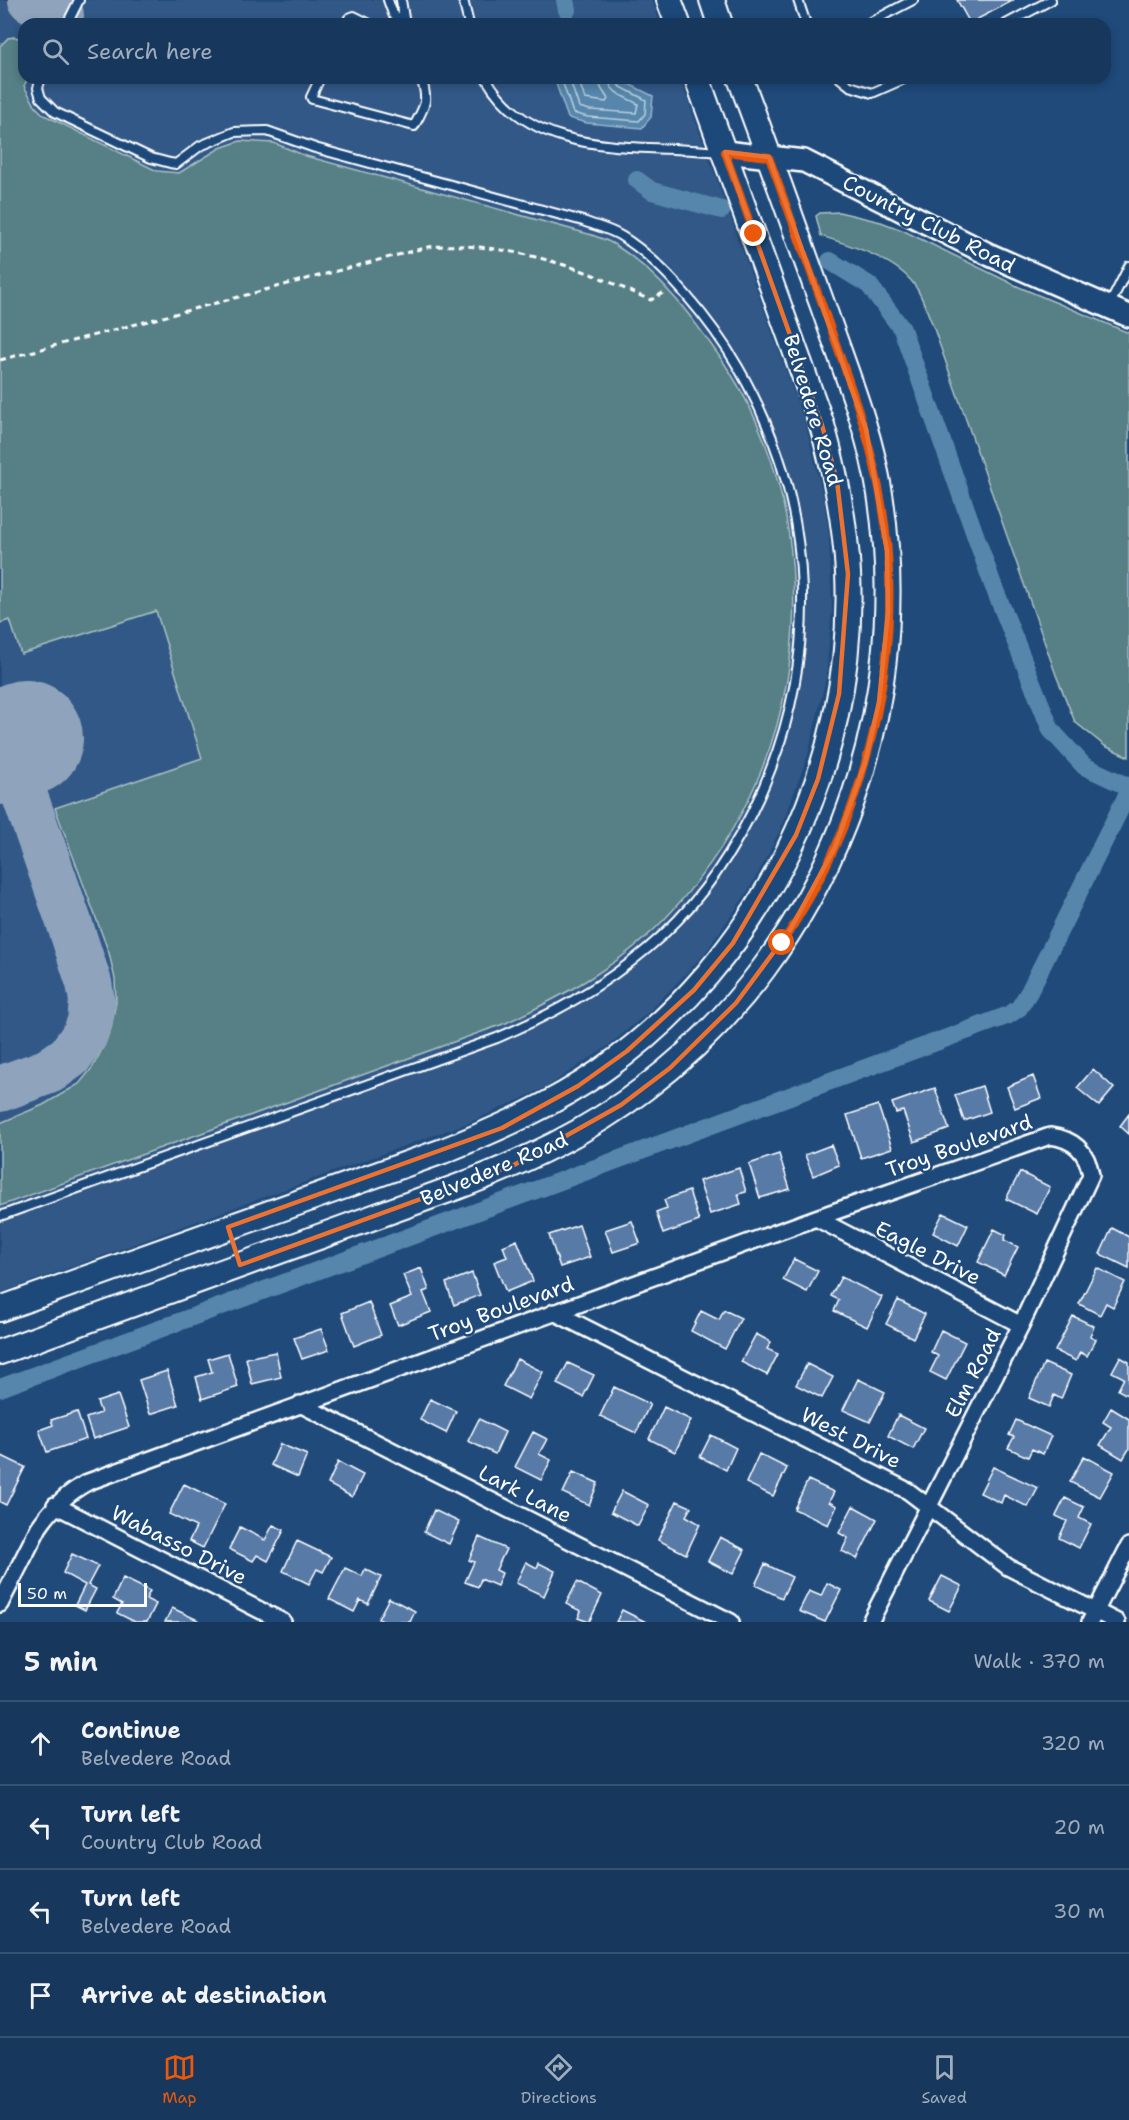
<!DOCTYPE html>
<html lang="en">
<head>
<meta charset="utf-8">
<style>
  body { margin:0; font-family:"Shantell Sans",sans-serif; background:#203f62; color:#f1f3f6 }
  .scale { position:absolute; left:18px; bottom:15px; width:129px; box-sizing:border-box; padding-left:6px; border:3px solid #fff; border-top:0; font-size:16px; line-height:21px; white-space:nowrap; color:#fff; -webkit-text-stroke:4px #1f4a7a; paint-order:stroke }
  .stop { position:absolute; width:18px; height:18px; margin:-14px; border:4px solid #ea580c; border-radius:50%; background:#fff }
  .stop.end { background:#ea580c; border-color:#fff; box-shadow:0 2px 6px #0008 }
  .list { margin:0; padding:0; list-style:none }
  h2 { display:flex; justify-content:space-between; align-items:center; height:78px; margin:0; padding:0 24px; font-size:26px }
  h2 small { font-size:20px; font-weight:400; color:#9eacbb }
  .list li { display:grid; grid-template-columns:39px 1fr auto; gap:18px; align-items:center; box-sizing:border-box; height:84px; padding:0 24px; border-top:2px solid #365272 }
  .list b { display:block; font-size:22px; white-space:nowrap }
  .list p { margin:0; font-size:20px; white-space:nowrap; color:#9eacbb }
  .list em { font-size:20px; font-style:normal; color:#9eacbb }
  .icon { flex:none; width:33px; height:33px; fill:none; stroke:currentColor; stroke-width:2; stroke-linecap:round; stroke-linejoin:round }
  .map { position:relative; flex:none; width:1129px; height:1622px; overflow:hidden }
  .search { position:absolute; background:#17385c; box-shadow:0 3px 9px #0003; left:18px; right:18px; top:18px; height:66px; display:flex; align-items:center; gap:15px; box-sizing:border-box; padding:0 21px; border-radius:18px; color:#9eacbb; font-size:22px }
  .sheet { height:414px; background:#17385c }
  nav { display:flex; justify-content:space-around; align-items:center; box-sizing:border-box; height:84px; border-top:2px solid #365272; background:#17385c; font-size:16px; color:#9eacbb }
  nav a { display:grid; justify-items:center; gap:3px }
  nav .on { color:#ea580c }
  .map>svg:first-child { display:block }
</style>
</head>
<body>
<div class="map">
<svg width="1129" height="1622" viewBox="0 0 1129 1622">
  <rect width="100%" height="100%" fill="#1f4a7a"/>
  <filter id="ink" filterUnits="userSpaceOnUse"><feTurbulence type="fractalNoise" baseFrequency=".0167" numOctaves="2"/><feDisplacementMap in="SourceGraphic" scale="12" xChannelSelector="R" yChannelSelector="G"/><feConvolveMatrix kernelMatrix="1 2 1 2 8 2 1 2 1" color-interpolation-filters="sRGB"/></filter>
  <g filter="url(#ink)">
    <path fill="#305887" d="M 0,0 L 652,0 L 660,24 L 24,24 L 24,78 L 680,78 L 806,426 L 824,500 L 829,535 L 832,609 L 826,678 L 808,755 L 781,828 L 765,861 L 747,893 L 705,953 L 675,985 L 645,1015 L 608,1046 L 547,1087 L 473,1121 L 0,1293 Z"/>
    <path fill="#578086" stroke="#abc0c2" stroke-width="1.5" d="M 14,37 L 24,39 L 24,78 L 28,78 L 24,86 L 36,107 L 44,115 L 157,171 L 179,173 L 220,148 L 240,141 L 274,143 L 306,156 L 592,235 C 600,238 611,241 618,247 C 662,275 695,321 724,363 C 805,483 815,651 756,783 C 736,829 706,873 673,910 C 628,961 567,994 506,1023 L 0,1206 L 0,1123 L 43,1105 L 79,1084 L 92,1068 L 105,1044 L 111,1027 L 116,1002 L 115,979 L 109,953 L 55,808 L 202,758 L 156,611 L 21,654 L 10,620 L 0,623 L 0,46 L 8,38 Z
      M 839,212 L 881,222 L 902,230 L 1019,287 L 1129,333 L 1129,757 L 1105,746 L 1075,722 L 1056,675 L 932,323 C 927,312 923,299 917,289 C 901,260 850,245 821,236 L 816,216 L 820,213 Z"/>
    <path fill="#5686ab" stroke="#9ab6cd" stroke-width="1.5" d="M 554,78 L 617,78 L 653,96 L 651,117 L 642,128 L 587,123 L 568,118 Z"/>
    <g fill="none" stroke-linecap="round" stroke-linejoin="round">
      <path stroke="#bbcfdd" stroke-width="1.5" d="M 561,78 L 573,113 L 588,117 L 639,121 L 645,114 L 646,100 L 619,86 L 616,78
        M 569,78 L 579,107 L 590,110 L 636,113 L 638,104 C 626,97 610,94 608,78
        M 578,78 L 585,99 L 606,102 L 608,99 L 601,88 L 599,78"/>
      <path stroke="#5686ab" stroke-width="18" d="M 565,0 L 567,10
        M 637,180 L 652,191 L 722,210
        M 830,261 L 869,285 L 902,329 L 993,585 L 1051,730 L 1084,766 L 1129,787
        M 0,1388 L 1009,1015 L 1019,1008 L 1029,992 L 1129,791"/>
      <path stroke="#8fa4bc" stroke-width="46" d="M 31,0 L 61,15
        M 0,725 L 70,925 L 89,983 L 92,1001 L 90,1022 L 85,1034 L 70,1056 L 49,1071 L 0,1089"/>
      <path stroke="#8fa4bc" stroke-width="116" d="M 0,747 L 25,738"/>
    </g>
    <path fill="#597aa6" stroke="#fff" stroke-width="1.5" d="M 957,0 L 1014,0 L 970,23 Z
      M 1093,1069 L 1114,1088 L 1099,1106 L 1077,1088 Z
      M 1033,1076 L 1041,1098 L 1015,1108 L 1007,1087 Z
      M 982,1086 L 990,1112 L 964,1121 L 955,1095 Z
      M 935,1088 L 949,1129 L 914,1142 L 903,1111 L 896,1113 L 892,1103 Z
      M 878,1105 L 892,1148 L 861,1158 L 847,1115 Z
      M 1129,1114 L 1129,1134 L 1120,1126 Z
      M 831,1145 L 839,1165 L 813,1176 L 805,1155 Z
      M 779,1154 L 790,1189 L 760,1198 L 749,1164 Z
      M 739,1168 L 746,1192 L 738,1194 L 741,1204 L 710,1214 L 699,1181 Z
      M 1020,1172 L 1050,1187 L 1037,1214 L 1006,1199 Z
      M 689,1191 L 699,1221 L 663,1234 L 656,1212 L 667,1208 L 664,1200 Z
      M 943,1213 L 968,1225 L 958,1246 L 933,1233 Z
      M 632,1221 L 640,1243 L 613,1252 L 605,1230 Z
      M 579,1225 L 590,1257 L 560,1267 L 549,1235 Z
      M 1112,1228 L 1129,1237 L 1129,1268 L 1100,1254 Z
      M 994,1229 L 1006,1235 L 1004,1240 L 1018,1247 L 1004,1275 L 978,1262 Z
      M 517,1240 L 533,1281 L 506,1292 L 494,1262 L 507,1257 L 503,1246 Z
      M 794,1259 L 818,1271 L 807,1292 L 783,1280 Z
      M 421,1268 L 429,1290 L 423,1292 L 431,1312 L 398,1325 L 390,1306 L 412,1297 L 403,1275 Z
      M 1097,1268 L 1125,1282 L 1113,1307 L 1106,1303 L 1100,1315 L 1079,1304 Z
      M 472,1273 L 480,1295 L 454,1305 L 446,1283 Z
      M 841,1277 L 882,1297 L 867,1327 L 834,1311 L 839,1300 L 831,1296 Z
      M 898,1300 L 925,1314 L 913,1338 L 886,1324 Z
      M 369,1302 L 381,1335 L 354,1346 L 342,1313 Z
      M 724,1310 L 741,1318 L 725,1349 L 691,1331 L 701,1311 L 719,1320 Z
      M 1073,1316 L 1094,1326 L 1090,1336 L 1096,1339 L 1087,1356 L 1080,1352 L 1076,1361 L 1055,1351 Z
      M 321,1329 L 329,1350 L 302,1359 L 294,1338 Z
      M 941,1330 L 965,1342 L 946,1380 L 930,1372 L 938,1356 L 931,1352 Z
      M 756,1334 L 771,1342 L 767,1349 L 778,1354 L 767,1375 L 741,1362 Z
      M 276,1352 L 281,1377 L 252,1384 L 246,1358 Z
      M 228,1353 L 238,1387 L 202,1399 L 196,1377 L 212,1372 L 208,1359 Z
      M 1120,1357 L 1129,1362 L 1129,1396 L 1118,1390 L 1124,1378 L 1112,1372 Z
      M 517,1359 L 543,1372 L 529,1399 L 503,1386 Z
      M 568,1363 L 594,1375 L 583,1397 L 557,1384 Z
      M 1044,1363 L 1071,1375 L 1061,1399 L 1054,1395 L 1049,1407 L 1029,1398 Z
      M 807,1364 L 833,1377 L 822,1398 L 796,1385 Z
      M 167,1371 L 178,1405 L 150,1414 L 139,1380 Z
      M 858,1379 L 885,1392 L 870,1422 L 843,1410 Z
      M 614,1387 L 650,1404 L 636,1433 L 600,1416 Z
      M 118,1395 L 129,1427 L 93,1439 L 86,1418 L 101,1413 L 97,1402 Z
      M 430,1399 L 456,1411 L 446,1433 L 420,1420 Z
      M 664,1407 L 691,1420 L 675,1452 L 649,1439 Z
      M 1111,1408 L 1129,1419 L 1129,1449 L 1123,1459 L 1100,1445 L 1111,1427 L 1103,1422 Z
      M 77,1412 L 86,1439 L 47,1452 L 39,1430 L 53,1425 L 51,1420 Z
      M 898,1415 L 924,1428 L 913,1449 L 888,1436 Z
      M 479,1419 L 505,1432 L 495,1454 L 468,1441 Z
      M 1016,1420 L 1051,1436 L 1043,1454 L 1032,1449 L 1028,1457 L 1008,1448 L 1014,1437 L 1009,1435 Z
      M 533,1432 L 547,1439 L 539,1454 L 551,1460 L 541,1480 L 515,1467 Z
      M 711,1435 L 736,1448 L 726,1470 L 700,1457 Z
      M 280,1444 L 307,1455 L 298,1477 L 271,1465 Z
      M 759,1454 L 787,1468 L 773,1496 L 746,1483 Z
      M 0,1455 L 25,1467 L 6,1505 L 0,1502 Z
      M 1084,1456 L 1114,1472 L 1100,1497 L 1070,1482 Z
      M 338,1462 L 363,1475 L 352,1497 L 328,1484 Z
      M 993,1467 L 1038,1488 L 1028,1507 L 1004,1495 L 1001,1503 L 980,1493 Z
      M 573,1472 L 598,1483 L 589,1505 L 563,1493 Z
      M 808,1480 L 834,1492 L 829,1502 L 837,1506 L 828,1525 L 794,1509 Z
      M 184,1484 L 225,1504 L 203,1548 L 189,1541 L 196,1527 L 169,1514 Z
      M 622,1491 L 649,1505 L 638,1526 L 611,1512 Z
      M 1065,1498 L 1084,1507 L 1079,1518 L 1091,1524 L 1079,1548 L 1059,1538 L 1067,1521 L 1056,1516 Z
      M 677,1501 L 691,1507 L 686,1516 L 700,1524 L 686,1554 L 658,1540 Z
      M 853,1506 L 877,1519 L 857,1559 L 842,1551 L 848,1538 L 839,1533 Z
      M 434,1510 L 459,1522 L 449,1544 L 424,1532 Z
      M 273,1525 L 284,1530 L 268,1561 L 257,1555 L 253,1561 L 229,1549 L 240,1527 L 265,1540 Z
      M 479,1537 L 506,1549 L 496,1570 L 502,1573 L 497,1586 L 481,1579 L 478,1587 L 465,1582 L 474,1562 L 469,1560 Z
      M 720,1537 L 745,1550 L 733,1574 L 708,1561 Z
      M 297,1541 L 331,1557 L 323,1572 L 317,1569 L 309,1584 L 283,1571 Z
      M 72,1554 L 98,1566 L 88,1585 L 96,1589 L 85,1610 L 75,1605 L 85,1585 L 63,1573 Z
      M 526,1562 L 537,1568 L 539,1563 L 555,1571 L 544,1596 L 516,1583 Z
      M 765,1564 L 792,1577 L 782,1598 L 755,1585 Z
      M 345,1568 L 362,1576 L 365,1569 L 381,1577 L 368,1604 L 360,1600 L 354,1612 L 329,1599 Z
      M 942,1576 L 962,1586 L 949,1611 L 929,1601 Z
      M 123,1578 L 150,1591 L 146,1599 L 156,1604 L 147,1622 L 135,1622 L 117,1613 L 122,1604 L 113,1599 Z
      M 577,1582 L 602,1595 L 589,1622 L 578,1618 L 581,1611 L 566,1604 Z
      M 827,1583 L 841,1590 L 825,1622 L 799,1611 L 809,1591 L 821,1596 Z
      M 389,1598 L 415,1611 L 410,1622 L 385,1622 L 378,1619 Z
      M 172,1608 L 198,1620 L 197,1622 L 165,1622 Z
      M 622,1610 L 646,1622 L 616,1622 Z"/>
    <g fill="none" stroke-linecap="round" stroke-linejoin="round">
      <defs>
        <path id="lane" d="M 388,0 L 393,14 L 404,21
          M 401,0 L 405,24
          M 463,0 L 469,24
          M 798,0 L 806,24
          M 67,24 L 79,0
          M 346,24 L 349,18 L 354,16 L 370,24
          M 867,24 L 913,0
          M 1006,24 L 1051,0
          M 320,78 L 311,97 L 312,99 L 414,126 C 425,106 429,101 421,78
          M 486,78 C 533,161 638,143 719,152
          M 840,78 L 850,86 L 872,93 L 906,78
          M 1109,306 L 1129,266
          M 0,1216 L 497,1038 C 553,1014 601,988 648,948 C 691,912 726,864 751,814 C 823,669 819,507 738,367 C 714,325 663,261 621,236 C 610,229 596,226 583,221 L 315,148 L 267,131 L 234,132 L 200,146 L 176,164 L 170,163 L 151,158 L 55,112 L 41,98 L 38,88 L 41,78"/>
        <path id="street" d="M 816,1218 L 1021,1325
          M 554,1312 L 908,1491 L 1008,1567 L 1117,1622
          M 300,1404 L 731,1622
          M 55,1505 L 283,1622
          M 0,1604 L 39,1527 C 52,1508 67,1493 88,1482 L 816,1218 L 1050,1136 C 1074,1139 1087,1151 1091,1175 L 1021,1325 L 870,1622
          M 1090,1622 L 1129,1546"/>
        <path id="secondary" d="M 725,152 L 804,161 L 990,255 L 1129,316"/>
        <path id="primary" d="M 669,0 L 678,24
          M 712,0 L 720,24
          M 0,1309 L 443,1151 C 498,1129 552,1105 601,1071 C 760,961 857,766 848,573 C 845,522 836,474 822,425 L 697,78
          M 0,1352 L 457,1187 C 524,1162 588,1132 645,1088 C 827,951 915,717 880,494 C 870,430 845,370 824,309 C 796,232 769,155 740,78"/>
      </defs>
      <use href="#lane" stroke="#fff" stroke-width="12"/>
      <use href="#street" stroke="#fff" stroke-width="20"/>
      <use href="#secondary" stroke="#fff" stroke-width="26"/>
      <use href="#primary" stroke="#fff" stroke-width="28"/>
      <path stroke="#fff" stroke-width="3" stroke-dasharray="6 4.5" stroke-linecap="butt" d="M 0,360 L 428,247 C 477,242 527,253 574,268 C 600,276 625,290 651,300 L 666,291"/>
      <use href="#lane" stroke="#1f4a7a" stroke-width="8"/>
      <use href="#street" stroke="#1f4a7a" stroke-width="15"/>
      <use href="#secondary" stroke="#1f4a7a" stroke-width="21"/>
      <use href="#primary" stroke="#1f4a7a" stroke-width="24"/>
    </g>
  </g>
  <g fill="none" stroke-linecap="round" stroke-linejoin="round" filter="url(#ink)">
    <path stroke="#ea580c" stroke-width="8" d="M 754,234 L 725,152 L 769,157 C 788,210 807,262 826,315 C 846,372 867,428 879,488 C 910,641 869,815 782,943"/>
  </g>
  <path fill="none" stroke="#eb7230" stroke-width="4.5" stroke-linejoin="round" d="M 725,152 L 769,157 L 866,429 L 887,551 L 888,612 L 879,702 L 865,763 L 835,847 L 790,930 L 736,1003 L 670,1068 L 621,1105 L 514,1165 L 240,1265 L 228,1227 L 502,1128 L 578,1086 L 627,1051 L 694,990 L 733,943 L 796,835 L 818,779 L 839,694 L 848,574 L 837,481 L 822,425 Z"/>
  <g text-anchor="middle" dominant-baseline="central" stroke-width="5" stroke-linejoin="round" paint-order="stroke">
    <g font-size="21" fill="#fff" stroke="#1f4a7a">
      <text transform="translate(929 224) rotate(27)">Country Club Road</text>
      <text transform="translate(813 410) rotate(73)">Belvedere Road</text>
      <text transform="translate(959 1146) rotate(-19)">Troy Boulevard</text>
      <text transform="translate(494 1169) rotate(-23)">Belvedere Road</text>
      <text transform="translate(928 1253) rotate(27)">Eagle Drive</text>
      <text transform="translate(501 1309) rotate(-20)">Troy Boulevard</text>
      <text transform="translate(973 1373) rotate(-63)">Elm Road</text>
      <text transform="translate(851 1438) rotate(27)">West Drive</text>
      <text transform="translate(525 1494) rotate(27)">Lark Lane</text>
      <text transform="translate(179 1545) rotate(27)">Wabasso Drive</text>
    </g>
  </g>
</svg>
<div class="scale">50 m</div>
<div class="stop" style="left:782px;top:943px"></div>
<div class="stop end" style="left:754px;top:234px"></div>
<div class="search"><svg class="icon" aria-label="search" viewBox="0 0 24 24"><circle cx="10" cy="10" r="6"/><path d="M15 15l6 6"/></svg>Search here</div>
</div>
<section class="sheet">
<h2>5 min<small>Walk · 370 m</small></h2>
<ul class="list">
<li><svg class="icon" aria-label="ahead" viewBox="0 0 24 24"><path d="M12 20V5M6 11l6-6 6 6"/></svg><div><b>Continue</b><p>Belvedere Road</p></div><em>320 m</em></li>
<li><svg class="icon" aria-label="left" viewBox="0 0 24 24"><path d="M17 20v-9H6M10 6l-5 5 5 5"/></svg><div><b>Turn left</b><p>Country Club Road</p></div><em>20 m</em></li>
<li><svg class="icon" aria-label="left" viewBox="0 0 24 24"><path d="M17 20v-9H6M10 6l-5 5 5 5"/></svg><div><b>Turn left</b><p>Belvedere Road</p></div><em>30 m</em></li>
<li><svg class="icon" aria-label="arrive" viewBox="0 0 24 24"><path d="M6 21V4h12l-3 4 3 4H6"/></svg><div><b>Arrive at destination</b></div></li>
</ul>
</section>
<nav>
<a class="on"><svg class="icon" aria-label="map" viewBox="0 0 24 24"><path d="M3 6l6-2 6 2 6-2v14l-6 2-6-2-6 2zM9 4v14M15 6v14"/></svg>Map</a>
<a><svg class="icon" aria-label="directions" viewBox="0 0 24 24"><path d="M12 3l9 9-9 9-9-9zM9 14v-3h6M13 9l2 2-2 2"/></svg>Directions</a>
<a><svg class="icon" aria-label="saved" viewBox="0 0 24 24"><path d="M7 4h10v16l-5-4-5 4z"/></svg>Saved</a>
</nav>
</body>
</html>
